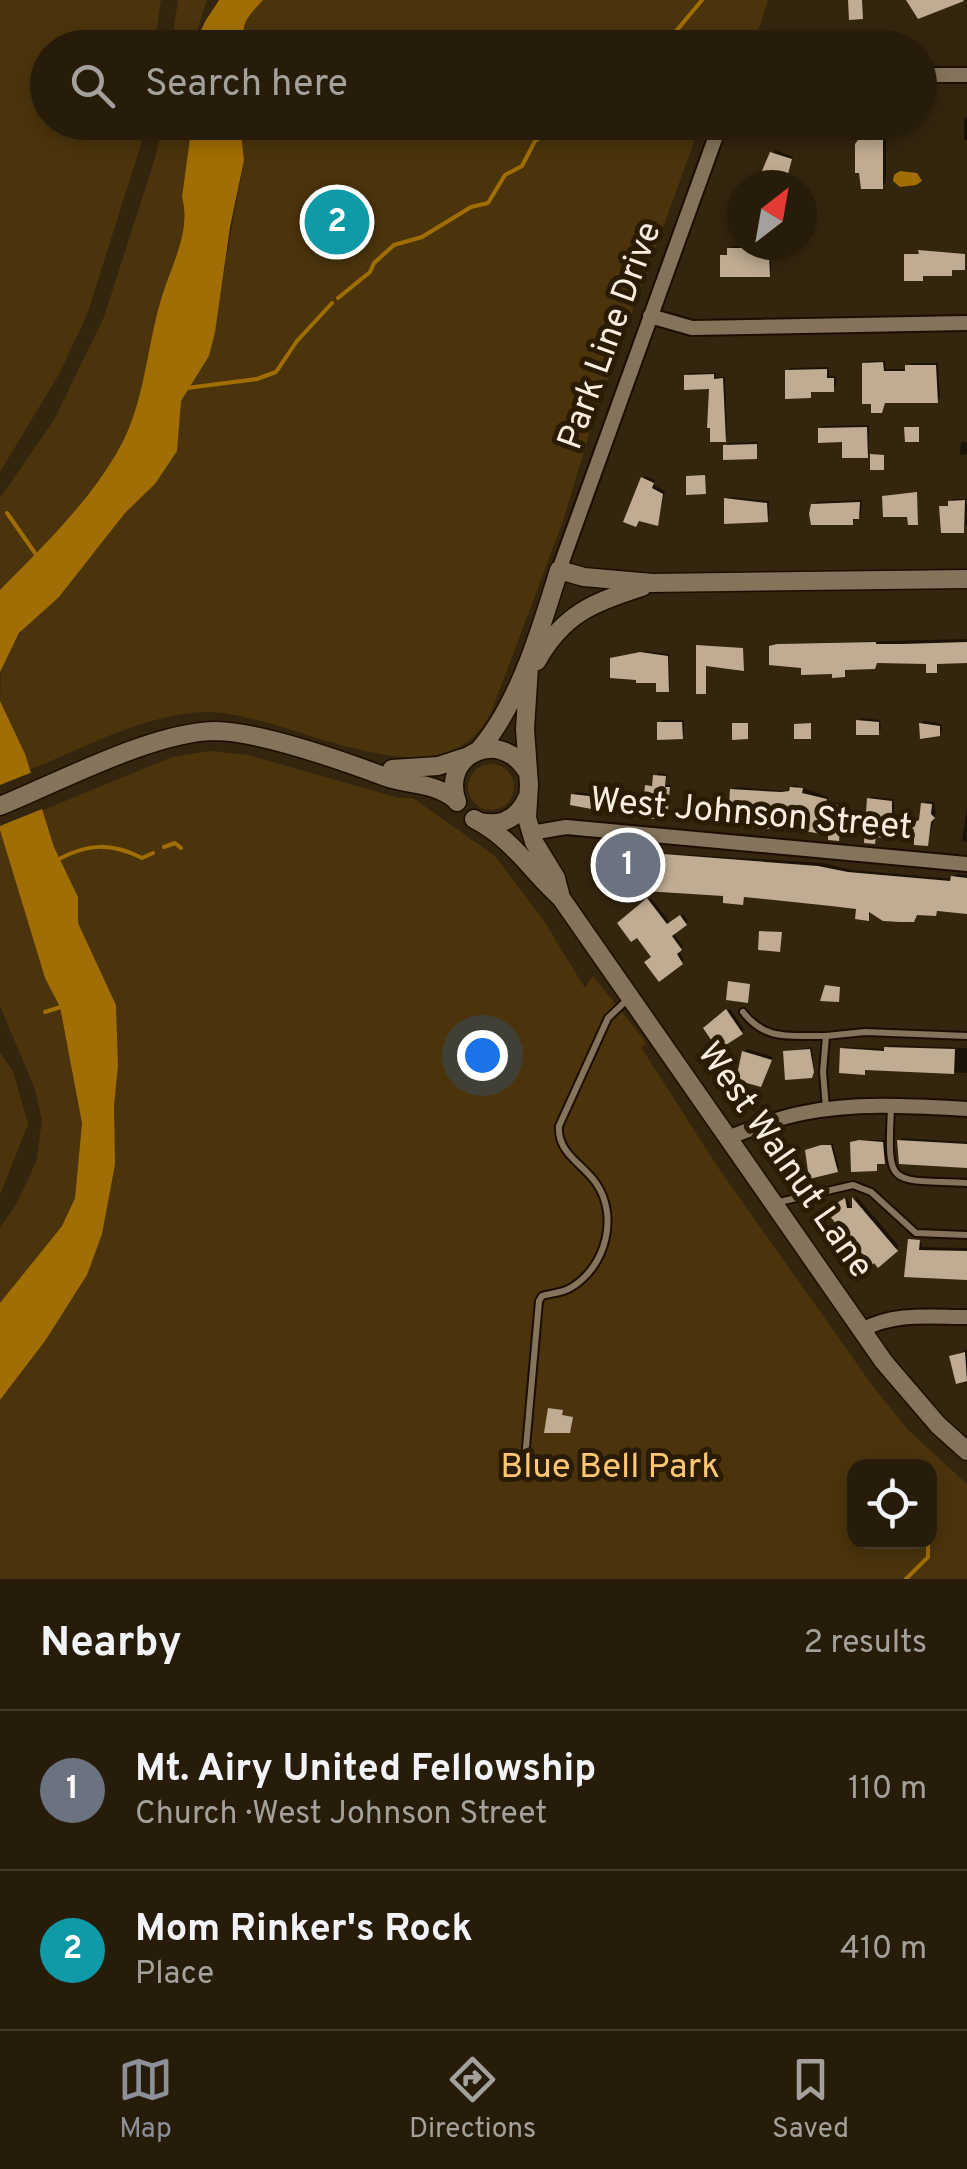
<!DOCTYPE html>
<html lang="en">
<head>
<meta charset="utf-8">
<style>
  body { margin:0; font-family:Overpass,sans-serif; background:#2f2513; color:#f1f3f6 }
  .controls { position:absolute; right:30px; bottom:30px; display:grid; overflow:hidden; border-radius:20px; box-shadow:0 5px 15px #0003 }
  .controls button { width:90px; height:90px; display:grid; place-items:center; padding:0; border:0; border-bottom:2px solid #433a2b; background:#271c0a; color:#f1f3f6; font:50px sans-serif }
  .compass { position:absolute; left:727px; top:170px; width:90px; height:90px; border-radius:50%; background:#271c0a; box-shadow:0 5px 15px #0003; rotate:31deg }
  .you { position:absolute; left:482px; top:1055px; width:35px; height:35px; margin:-25px; border:8px solid #fff; border-radius:50%; background:#1a73e8; box-shadow:0 0 0 15px #1a73e833 }
  .badge { display:grid; place-items:center; width:65px; height:65px; border-radius:50%; background:#8c9099; color:#fff; font-size:32px; font-weight:700 }
  .pin { position:absolute; translate:-50% -50%; border:5px solid #fff; box-shadow:0 2px 10px #0006 }
  .list { margin:0; padding:0; list-style:none }
  h2 { display:flex; justify-content:space-between; align-items:center; height:130px; margin:0; padding:0 40px; font-size:42px }
  h2 small { font-size:32px; font-weight:400; color:#a4a19c }
  .list li { display:grid; grid-template-columns:65px 1fr auto; gap:30px; align-items:center; box-sizing:border-box; height:160px; padding:0 40px; border-top:2px solid #433a2b }
  .list b { display:block; font-size:38px; white-space:nowrap }
  .list p { margin:0; font-size:32px; white-space:nowrap; color:#a4a19c }
  .list em { font-size:32px; font-style:normal; color:#a4a19c }
  .icon { flex:none; width:55px; height:55px; fill:none; stroke:currentColor; stroke-width:2; stroke-linecap:round; stroke-linejoin:round }
  .map { position:relative; flex:none; width:967px; height:1579px; overflow:hidden }
  .search { position:absolute; background:#271c0a; box-shadow:0 5px 15px #0003; left:30px; right:30px; top:30px; height:110px; display:flex; align-items:center; gap:25px; box-sizing:border-box; padding:0 35px; border-radius:55px; color:#a4a19c; font-size:38px }
  .sheet { height:450px; background:#271c0a }
  nav { display:flex; justify-content:space-around; align-items:center; box-sizing:border-box; height:140px; border-top:2px solid #433a2b; background:#271c0a; font-size:28px; color:#a4a19c }
  nav a { display:grid; justify-items:center; gap:5px }
  nav .on { color:#8c9099 }
  .map>svg:first-child { display:block }
</style>
</head>
<body>
<div class="map">
<svg width="967" height="1579" viewBox="0 0 967 1579">
  <rect width="100%" height="100%" fill="#34250e"/>
  <path fill="#4b340c" fill-rule="evenodd" d="M 0,0 L 161,0 L 154,47 L 48,48 L 48,122 L 145,123 L 142,141 L 87,315 L 59,374 L 0,472 Z
    M 178,0 L 207,0 L 196,34 L 201,47 L 171,48 Z
    M 263,0 L 768,0 L 753,47 L 243,48 C 242,21 246,19 263,0 Z
    M 163,123 L 192,123 L 182,196 C 191,230 173,262 163,293 C 148,339 146,391 126,435 C 100,492 44,546 0,590 L 0,498 L 54,420 L 104,317 L 156,155 Z
    M 240,123 L 701,123 L 598,405 L 563,521 L 492,710 C 443,817 283,708 203,712 C 143,715 84,748 29,770 L 0,701 L 1,664 L 28,621 L 59,597 L 125,513 L 155,484 L 181,401 L 209,356 L 244,160 Z
    M 211,751 L 248,755 L 399,798 L 413,798 L 495,856 L 542,918 L 585,988 L 593,976 L 642,1037 L 646,1044 L 641,1047 L 717,1166 L 872,1385 L 907,1429 L 967,1484 L 967,1579 L 0,1579 L 0,1400 L 45,1341 L 87,1275 L 118,1065 L 116,1005 L 78,923 L 78,897 L 54,847 L 43,810 L 172,757 ZM 854,1466 L 930,1466 L 930,1542 L 854,1542 Z
    M468 787a23 23 0 1 1 46 0a23 23 0 1 1-46 0Z
    M 0,830 L 45,978 L 60,1007 L 82,1123 L 75,1198 L 62,1226 L 0,1303 L 0,1228 L 17,1203 L 36,1162 L 42,1121 L 35,1089 L 0,1006 Z
    M 0,1053 L 13,1071 L 28,1124 L 0,1195 Z"/>
  <path fill="#a06e04" d="M 219,0 L 263,0 C 246,19 242,21 243,47 L 201,47 C 195,30 211,14 219,0 Z
    M 192,123 L 240,123 L 244,160 L 230,227 L 215,332 L 209,356 L 181,401 L 177,451 L 155,484 L 125,513 L 59,597 L 19,633 L 0,672 L 0,590 C 45,544 98,494 126,435 C 146,391 148,339 163,293 C 173,262 191,230 182,197 Z
    M 900,171 L 917,173 L 922,181 L 916,185 L 900,187 L 893,181 L 894,175 Z
    M 0,701 L 25,754 L 54,847 L 78,897 L 78,923 L 116,1005 L 118,1065 L 114,1106 L 115,1164 L 102,1234 L 87,1275 L 45,1341 L 0,1400 L 0,1303 L 62,1226 L 75,1198 L 82,1123 L 60,1007 L 45,978 L 0,830 Z"/>
  <path fill="#34250e" d="M 35,771 L 47,807 L 0,826 L 0,785 Z"/>
  <path fill="#0007" d="M 967,116 L 967,140 L 964,140 L 964,119 Z
    M 877,128 L 886,128 L 886,182 L 882,186 L 857,145 L 865,137 L 873,137 Z
    M 775,150 L 793,157 L 783,185 L 759,185 Z
    M 732,246 L 749,246 L 749,252 L 771,252 L 771,272 L 769,275 L 722,256 L 729,253 Z
    M 867,361 L 885,361 L 886,369 L 908,369 L 911,363 L 938,363 L 940,398 L 937,400 L 885,401 L 881,410 L 864,364 Z
    M 829,367 L 829,376 L 836,376 L 836,386 L 812,390 L 810,396 L 787,371 L 790,368 Z
    M 689,373 L 716,373 L 716,377 L 725,377 L 727,437 L 725,440 L 711,387 L 687,376 Z
    M 869,425 L 869,453 L 866,456 L 844,440 L 820,429 L 823,426 Z
    M 758,442 L 756,456 L 726,446 L 728,443 Z
    M 961,442 L 967,442 L 967,454 L 960,455 Z
    M 645,476 L 655,480 L 653,485 L 665,491 L 657,523 L 643,479 Z
    M 729,497 L 769,501 L 769,517 L 766,520 L 726,499 Z
    M 953,499 L 967,499 L 967,524 L 963,530 L 942,507 L 951,505 Z
    M 862,500 L 861,514 L 852,523 L 813,505 L 816,502 Z
    M 967,639 L 967,661 L 939,661 L 936,671 L 929,662 L 878,661 L 874,666 L 847,667 L 844,675 L 804,666 L 771,647 L 774,644 Z
    M 644,651 L 669,654 L 670,687 L 668,689 L 658,680 L 612,659 Z
    M 861,718 L 880,720 L 881,729 L 878,732 L 858,721 Z
    M 663,720 L 684,720 L 684,734 L 682,737 L 660,723 Z
    M 924,721 L 942,724 L 942,731 L 939,734 L 922,724 Z
    M 658,773 L 667,774 L 666,785 L 671,785 L 666,818 L 647,786 L 654,784 Z
    M 795,785 L 828,797 L 828,803 L 844,803 L 838,839 L 733,790 L 735,787 L 785,791 Z
    M 576,792 L 600,795 L 599,804 L 596,807 L 573,795 Z
    M 872,797 L 894,799 L 894,833 L 877,835 L 874,841 L 869,799 Z
    M 926,801 L 934,802 L 936,814 L 927,843 L 922,820 Z
    M 967,807 L 967,842 L 962,841 Z
    M 626,851 L 822,863 L 852,870 L 953,879 L 956,874 L 967,875 L 967,912 L 918,912 L 913,919 L 871,911 L 868,918 L 859,907 L 745,895 L 742,902 L 726,894 L 617,876 L 622,872 Z
    M 651,898 L 671,924 L 683,914 L 688,921 L 673,933 L 683,946 L 678,950 L 684,960 L 659,979 L 654,957 L 638,935 L 621,923 Z
    M 730,1009 L 744,1029 L 741,1032 L 706,1028 Z
    M 890,1045 L 967,1048 L 967,1073 L 867,1068 L 864,1072 L 842,1050 L 845,1047 L 885,1049 Z
    M 812,1047 L 814,1073 L 811,1076 L 785,1052 Z
    M 747,1049 L 773,1057 L 760,1085 L 744,1052 Z
    M 902,1138 L 967,1142 L 967,1166 L 900,1141 Z
    M 855,1140 L 885,1140 L 887,1159 L 879,1161 L 876,1169 L 852,1143 Z
    M 833,1144 L 839,1167 L 837,1170 L 810,1148 Z
    M 856,1196 L 899,1246 L 879,1265 L 831,1213 L 847,1197 L 850,1207 L 854,1206 Z
    M 910,1241 L 922,1243 L 922,1247 L 967,1248 L 967,1278 L 907,1275 Z
    M 967,1349 L 967,1381 L 958,1382 L 952,1357 Z"/>
  <g fill="none" stroke-linecap="round" stroke-linejoin="round">
    <path stroke="#a06e04" stroke-width="4" d="M 662,48 L 702,0
      M 338,298 L 370,272 L 374,263 L 394,245 L 422,237 L 471,207 L 488,203 L 505,175 L 522,166 L 535,141 L 564,122
      M 187,388 L 257,379 L 276,372 L 297,341 L 332,303
      M 7,513 L 35,553
      M 164,847 L 175,843 L 181,848
      M 59,859 C 89,843 112,843 142,858 L 153,853
      M 45,1012 L 64,1006
      M 930,1528 L 933,1496
      M 906,1579 L 928,1557 L 928,1542"/>
  </g>
  <path fill="#bfac92" d="M 848,0 L 862,0 L 863,19 L 849,20 Z
    M 906,0 L 963,0 L 964,1 L 918,19 Z
    M 871,131 L 883,131 L 883,189 L 861,189 L 859,173 L 855,173 L 855,144 L 858,140 L 871,140 Z
    M 770,152 L 792,159 L 785,185 L 756,185 Z
    M 727,248 L 747,248 L 747,253 L 769,253 L 770,277 L 720,277 L 720,255 L 727,255 Z
    M 918,250 L 965,254 L 965,270 L 952,270 L 952,276 L 923,276 L 923,281 L 904,281 L 904,254 L 919,254 Z
    M 883,362 L 884,371 L 905,371 L 905,365 L 936,365 L 938,403 L 885,403 L 882,413 L 871,413 L 871,404 L 862,404 L 862,363 Z
    M 827,369 L 827,378 L 834,378 L 834,392 L 811,392 L 811,398 L 785,399 L 785,370 Z
    M 714,374 L 714,379 L 723,378 L 726,442 L 710,442 L 710,428 L 707,428 L 709,389 L 684,390 L 684,375 Z
    M 867,427 L 868,458 L 842,458 L 842,442 L 818,443 L 818,428 Z
    M 904,427 L 919,427 L 919,442 L 905,442 Z
    M 757,444 L 757,459 L 723,460 L 723,445 Z
    M 870,454 L 884,455 L 884,470 L 870,470 Z
    M 705,475 L 706,494 L 686,495 L 686,476 Z
    M 641,477 L 654,483 L 652,488 L 663,494 L 658,526 L 639,521 L 636,527 L 623,522 Z
    M 917,492 L 918,525 L 908,525 L 907,517 L 883,517 L 882,496 Z
    M 724,498 L 767,503 L 768,522 L 724,524 Z
    M 965,500 L 964,533 L 941,533 L 939,506 L 948,506 L 948,501 Z
    M 860,502 L 859,519 L 853,519 L 853,525 L 811,525 L 809,514 L 811,504 Z
    M 876,642 L 876,644 L 902,644 L 967,642 L 967,663 L 937,664 L 937,673 L 926,673 L 926,664 L 877,663 L 875,669 L 845,670 L 845,677 L 832,678 L 832,674 L 801,675 L 801,668 L 769,665 L 769,646 L 777,644 Z
    M 696,645 L 743,648 L 744,671 L 706,666 L 706,694 L 696,694 Z
    M 640,652 L 668,656 L 669,692 L 656,692 L 656,683 L 636,683 L 636,680 L 610,678 L 610,658 Z
    M 856,720 L 879,722 L 879,735 L 856,735 Z
    M 657,722 L 682,722 L 683,739 L 657,740 Z
    M 732,723 L 748,723 L 748,739 L 732,740 Z
    M 811,723 L 811,739 L 794,739 L 794,724 Z
    M 919,723 L 940,726 L 940,736 L 920,739 Z
    M 653,775 L 666,776 L 665,787 L 670,787 L 667,820 L 642,818 L 645,785 L 652,786 Z
    M 790,787 L 803,788 L 802,793 L 827,799 L 826,804 L 842,805 L 839,841 L 828,840 L 828,835 L 804,831 L 728,826 L 730,789 L 781,792 L 789,791 Z
    M 571,794 L 598,797 L 597,810 L 570,805 Z
    M 867,798 L 892,801 L 892,839 L 876,837 L 875,844 L 864,843 Z
    M 921,803 L 932,804 L 931,814 L 935,818 L 931,822 L 928,846 L 914,845 L 914,830 L 910,825 L 919,820 Z
    M 625,851 L 818,866 L 848,872 L 950,881 L 951,876 L 967,878 L 967,914 L 937,911 L 936,916 L 917,915 L 914,922 L 900,922 L 883,921 L 869,912 L 869,921 L 855,919 L 856,909 L 831,906 L 744,897 L 743,905 L 723,903 L 723,896 L 613,889 L 615,875 L 619,875 L 621,853 Z
    M 647,898 L 667,924 L 680,915 L 687,925 L 672,936 L 682,950 L 677,954 L 683,964 L 659,982 L 644,962 L 651,957 L 637,938 L 631,942 L 617,923 Z
    M 759,931 L 782,932 L 780,952 L 758,950 Z
    M 728,981 L 750,984 L 748,1003 L 726,1000 Z
    M 825,985 L 840,987 L 839,1002 L 820,1001 Z
    M 726,1009 L 743,1034 L 718,1050 L 703,1028 Z
    M 884,1047 L 955,1049 L 954,1074 L 865,1070 L 865,1075 L 839,1073 L 840,1048 L 884,1051 Z
    M 810,1049 L 814,1072 L 812,1078 L 785,1080 L 783,1051 Z
    M 742,1051 L 772,1060 L 761,1087 L 736,1080 Z
    M 859,1140 L 883,1142 L 885,1164 L 877,1164 L 877,1171 L 851,1172 L 850,1142 Z
    M 897,1140 L 967,1144 L 967,1168 L 899,1164 Z
    M 821,1145 L 831,1145 L 838,1172 L 809,1179 L 805,1150 Z
    M 852,1197 L 898,1251 L 878,1268 L 874,1263 L 872,1265 L 827,1213 L 832,1210 L 830,1207 L 845,1198 L 847,1208 L 852,1208 Z
    M 908,1239 L 920,1240 L 919,1250 L 967,1251 L 967,1280 L 904,1277 Z
    M 965,1352 L 967,1381 L 956,1384 L 949,1356 Z
    M 548,1408 L 563,1410 L 562,1415 L 573,1417 L 570,1433 L 544,1433 Z"/>
  <g fill="none" stroke-linecap="round" stroke-linejoin="round">
    <defs>
      <path id="service" d="M 743,1012 C 766,1042 791,1035 826,1036 L 823,1072 L 826,1108
        M 826,1036 L 865,1032 L 967,1036
        M 891,1108 C 887,1190 889,1179 967,1183
        M 775,1203 L 853,1185 L 871,1192 L 916,1233 L 967,1235
        M 524,1470 L 539,1301 L 542,1296 C 552,1293 563,1293 572,1287 C 606,1266 619,1216 596,1183 C 582,1163 557,1153 559,1126 L 608,1018 L 629,998"/>
      <path id="minor" d="M 920,75 L 967,75
        M 650,316 L 692,328 L 967,323
        M 559,570 L 721,122
        M 531,833 L 566,827 L 967,864
        M 728,1138 C 753,1128 777,1118 803,1113 C 856,1102 913,1106 967,1109
        M 862,1330 C 895,1312 930,1317 967,1317"/>
      <path id="tertiary" d="M 537,661 C 563,614 594,602 642,587
        M 529,667 L 525,729 L 529,785 L 527,818 L 534,842 L 556,878 L 561,898
        M 479,750 C 519,704 541,628 559,570 L 584,577 L 652,583 L 967,579
        M 392,769 L 438,766 L 469,756
        M 457,802 C 440,754 500,728 526,770
        M 0,806 C 59,782 155,731 216,731 C 260,732 343,761 386,777 C 412,786 435,782 457,801
        M 474,819 C 513,839 530,870 561,898 L 884,1362 L 938,1425 L 967,1451
        M 480,822 C 502,827 518,818 527,798"/>
    </defs>
    <use href="#service" stroke="#1b0e00" stroke-width="10"/>
    <use href="#minor" stroke="#1b0e00" stroke-width="18"/>
    <use href="#tertiary" stroke="#1b0e00" stroke-width="21"/>
    <use href="#service" stroke="#85745b" stroke-width="6"/>
    <use href="#minor" stroke="#85745b" stroke-width="14"/>
    <use href="#tertiary" stroke="#85745b" stroke-width="18"/>
  </g>
  <g text-anchor="middle" dominant-baseline="central" stroke-width="10" stroke-linejoin="round" paint-order="stroke">
    <g font-size="35" fill="#f9efe1" stroke="#2a1b05">
      <text transform="translate(611 336) rotate(-70)">Park Line Drive</text>
      <text transform="translate(751 815) rotate(5)">West Johnson Street</text>
      <text transform="translate(784 1161) rotate(55)">West Walnut Lane</text>
    </g>
    <g font-size="35" fill="#ffc773" stroke="#2a1b05">
      <text x="610" y="1468">Blue Bell Park</text>
    </g>
  </g>
</svg>
<div class="controls">
<button><svg class="icon" aria-label="locate" viewBox="0 0 24 24"><circle cx="12" cy="12" r="6"/><path d="M12 2v4M12 18v4M2 12h4M18 12h4"/></svg></button>
</div>
<svg class="compass" viewBox="-18 -18 36 36"><path d="M0-13l5 13h-10z" fill="#e53935"/><path d="M0 13l5-13h-10z" fill="#a4a19c"/></svg>
<div class="you"></div>
<div class="pin badge" style="left:628px;top:865px;background:#6b7280">1</div>
<div class="pin badge" style="left:337px;top:222px;background:#0f9aa8">2</div>
<div class="search"><svg class="icon" aria-label="search" viewBox="0 0 24 24"><circle cx="10" cy="10" r="6"/><path d="M15 15l6 6"/></svg>Search here</div>
</div>
<section class="sheet">
<h2>Nearby<small>2 results</small></h2>
<ul class="list">
<li><span class="badge" style="background:#6b7280">1</span><div><b>Mt. Airy United Fellowship</b><p>Church · West Johnson Street</p></div><em>110 m</em></li>
<li><span class="badge" style="background:#0f9aa8">2</span><div><b>Mom Rinker's Rock</b><p>Place</p></div><em>410 m</em></li>
</ul>
</section>
<nav>
<a class="on"><svg class="icon" aria-label="map" viewBox="0 0 24 24"><path d="M3 6l6-2 6 2 6-2v14l-6 2-6-2-6 2zM9 4v14M15 6v14"/></svg>Map</a>
<a><svg class="icon" aria-label="directions" viewBox="0 0 24 24"><path d="M12 3l9 9-9 9-9-9zM9 14v-3h6M13 9l2 2-2 2"/></svg>Directions</a>
<a><svg class="icon" aria-label="saved" viewBox="0 0 24 24"><path d="M7 4h10v16l-5-4-5 4z"/></svg>Saved</a>
</nav>
</body>
</html>
